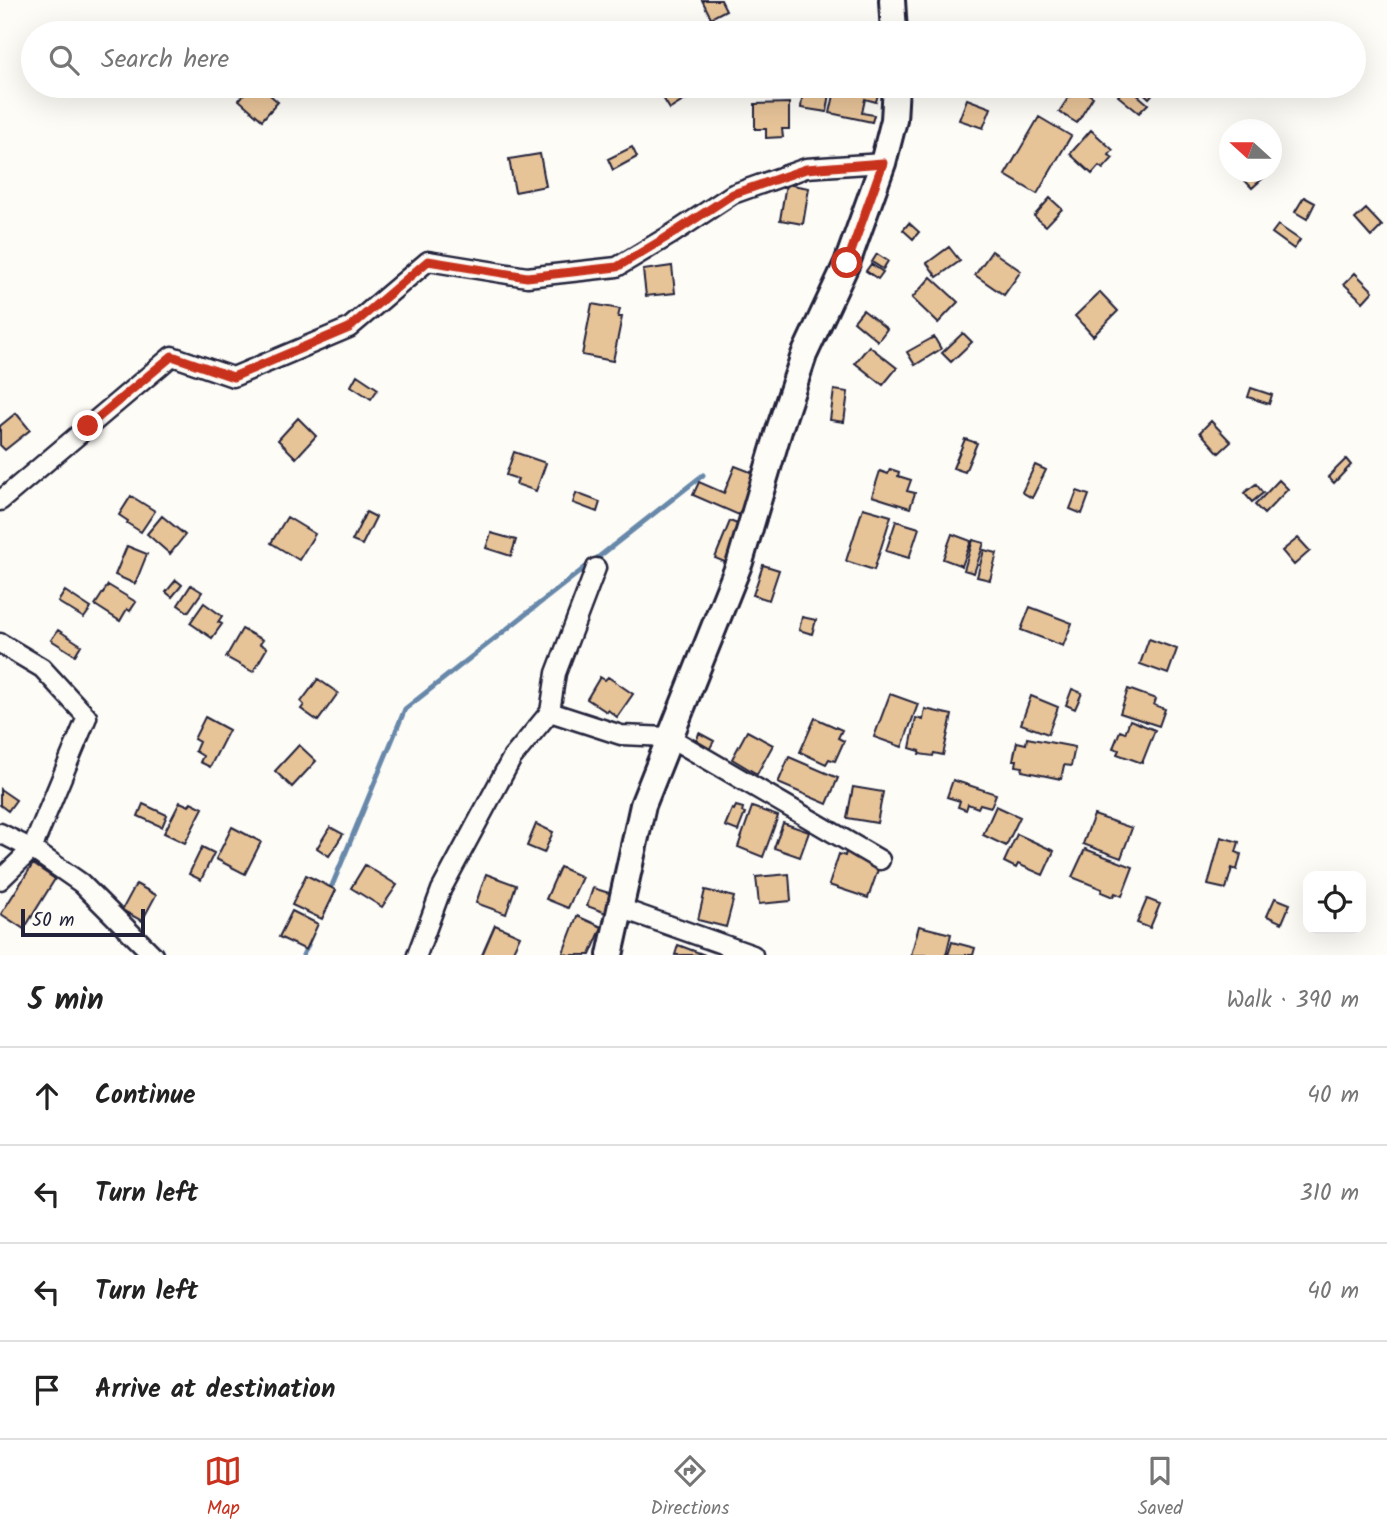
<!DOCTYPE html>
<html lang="en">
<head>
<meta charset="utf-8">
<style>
  body { margin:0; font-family:Kalam,sans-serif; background:#f2f2f2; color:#222 }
  .controls { position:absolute; right:21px; bottom:21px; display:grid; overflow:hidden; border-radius:14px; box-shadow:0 7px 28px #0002 }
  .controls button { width:63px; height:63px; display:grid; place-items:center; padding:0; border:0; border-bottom:2px solid #e0e0e0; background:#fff; color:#222; font:35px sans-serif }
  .compass { position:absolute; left:1219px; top:119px; width:63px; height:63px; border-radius:50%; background:#fff; box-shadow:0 7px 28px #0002; rotate:291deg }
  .scale { position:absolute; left:21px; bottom:18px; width:124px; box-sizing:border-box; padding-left:7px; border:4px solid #22223b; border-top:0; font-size:19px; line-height:24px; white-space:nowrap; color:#22223b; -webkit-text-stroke:5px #fdfcf7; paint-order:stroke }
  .stop { position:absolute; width:21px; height:21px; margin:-16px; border:5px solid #c8321e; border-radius:50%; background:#fff }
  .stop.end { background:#c8321e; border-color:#fff; box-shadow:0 2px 7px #0008 }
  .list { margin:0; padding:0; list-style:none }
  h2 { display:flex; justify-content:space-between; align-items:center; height:91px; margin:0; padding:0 28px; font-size:30px }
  h2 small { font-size:23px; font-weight:400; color:#767676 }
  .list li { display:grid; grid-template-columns:46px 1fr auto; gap:21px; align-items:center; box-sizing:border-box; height:98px; padding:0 28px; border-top:2px solid #e0e0e0 }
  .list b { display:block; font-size:26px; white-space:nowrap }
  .list em { font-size:23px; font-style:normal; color:#767676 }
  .icon { flex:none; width:38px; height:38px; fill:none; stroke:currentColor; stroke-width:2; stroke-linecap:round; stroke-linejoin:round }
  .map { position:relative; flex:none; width:1387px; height:955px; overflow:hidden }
  .search { position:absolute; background:#fff; box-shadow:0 7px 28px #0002; left:21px; right:21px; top:21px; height:77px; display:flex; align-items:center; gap:18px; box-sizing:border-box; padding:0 24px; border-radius:38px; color:#767676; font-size:26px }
  .sheet { height:483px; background:#fff }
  nav { display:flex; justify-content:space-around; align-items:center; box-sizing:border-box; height:98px; border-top:2px solid #e0e0e0; background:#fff; font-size:19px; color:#767676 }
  nav a { display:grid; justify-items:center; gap:4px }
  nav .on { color:#c8321e }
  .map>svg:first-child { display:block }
</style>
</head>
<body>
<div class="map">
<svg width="1387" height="955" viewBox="0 0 1387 955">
  <rect width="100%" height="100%" fill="#fdfcf7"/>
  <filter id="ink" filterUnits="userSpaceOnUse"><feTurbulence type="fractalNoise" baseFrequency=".0143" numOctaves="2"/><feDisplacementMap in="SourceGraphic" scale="14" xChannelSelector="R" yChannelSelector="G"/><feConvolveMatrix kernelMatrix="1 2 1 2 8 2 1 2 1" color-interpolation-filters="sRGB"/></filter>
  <g filter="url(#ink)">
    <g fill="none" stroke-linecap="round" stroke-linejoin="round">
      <path stroke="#6788aa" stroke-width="5" d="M 329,893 L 405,709 L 703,475
        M 303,955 L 308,945"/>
    </g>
    <path fill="#e7c398" stroke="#22223b" stroke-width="2" d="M 702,0 L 721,0 L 726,10 L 711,18 Z
      M 251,86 L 260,86 L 278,102 L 262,120 L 239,100 Z
      M 671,86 L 707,86 L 670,109 L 660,93 Z
      M 836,86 L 880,86 L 876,102 L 865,99 L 862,113 L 874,115 L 872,122 L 830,113 Z
      M 1076,86 L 1093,97 L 1077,123 L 1059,112 Z
      M 1127,86 L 1148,104 L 1139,113 L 1118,96 Z
      M 1136,86 L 1153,86 L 1157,89 L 1149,98 Z
      M 803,89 L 830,93 L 827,112 L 801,108 Z
      M 967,99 L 991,108 L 983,128 L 959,120 Z
      M 789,103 L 789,129 L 782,129 L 783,137 L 766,138 L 766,129 L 755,129 L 755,104 Z
      M 1039,117 L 1071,136 L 1037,194 L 1005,175 Z
      M 1091,130 L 1113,150 L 1109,155 L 1113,158 L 1103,169 L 1099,166 L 1092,174 L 1070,154 Z
      M 632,147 L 637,157 L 613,170 L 608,159 Z
      M 540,154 L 546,186 L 515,192 L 509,159 Z
      M 1237,172 L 1270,172 L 1252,188 Z
      M 786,184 L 809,188 L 803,224 L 780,220 Z
      M 1304,197 L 1315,203 L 1307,219 L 1295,212 Z
      M 1050,198 L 1062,209 L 1046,226 L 1034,216 Z
      M 1366,209 L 1382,226 L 1371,237 L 1355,219 Z
      M 909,223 L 919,232 L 913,239 L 903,230 Z
      M 1278,225 L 1300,240 L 1294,249 L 1272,233 Z
      M 949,247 L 960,261 L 937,277 L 927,263 Z
      M 992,251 L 1021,271 L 1004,295 L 975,275 Z
      M 877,254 L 888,261 L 883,269 L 872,262 Z
      M 871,264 L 883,272 L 878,279 L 866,271 Z
      M 672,266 L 675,293 L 646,296 L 643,270 Z
      M 1355,273 L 1373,291 L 1363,302 L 1344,284 Z
      M 931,277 L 958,302 L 938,323 L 912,298 Z
      M 1100,292 L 1118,311 L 1093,336 L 1075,316 Z
      M 592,304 L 620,309 L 618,317 L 622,317 L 613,361 L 582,355 Z
      M 863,310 L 887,329 L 878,341 L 854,321 Z
      M 963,333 L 972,342 L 951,362 L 942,353 Z
      M 934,337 L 941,349 L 915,365 L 907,352 Z
      M 869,346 L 897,368 L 883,385 L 855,363 Z
      M 357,375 L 378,389 L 371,399 L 351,386 Z
      M 1251,388 L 1272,395 L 1269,404 L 1248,397 Z
      M 834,390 L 848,392 L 844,422 L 830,420 Z
      M 16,413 L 30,430 L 5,450 L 0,445 L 0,426 Z
      M 298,418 L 316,436 L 296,458 L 278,440 Z
      M 1211,421 L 1231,442 L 1219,453 L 1200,432 Z
      M 965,439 L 977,443 L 965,472 L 953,468 Z
      M 514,452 L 546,463 L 536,491 L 516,484 L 518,479 L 506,475 Z
      M 1346,459 L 1351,465 L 1334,483 L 1328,477 Z
      M 1035,465 L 1046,470 L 1032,498 L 1022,492 Z
      M 735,466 L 756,474 L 739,515 L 693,495 L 699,482 L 724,493 Z
      M 890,469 L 899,472 L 898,476 L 911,480 L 907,491 L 915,493 L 910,508 L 872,496 L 880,471 L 888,474 Z
      M 1279,480 L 1288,489 L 1264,514 L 1255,505 Z
      M 1256,484 L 1263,493 L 1252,502 L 1244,493 Z
      M 1077,491 L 1089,495 L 1082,514 L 1070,509 Z
      M 576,493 L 600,502 L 597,512 L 573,503 Z
      M 131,496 L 155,511 L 141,532 L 127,523 L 128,521 L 119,515 Z
      M 863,508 L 891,516 L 874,570 L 846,561 Z
      M 366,512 L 376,517 L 362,545 L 352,541 Z
      M 162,516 L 185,535 L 170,554 L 147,534 Z
      M 287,517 L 315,534 L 299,560 L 271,543 Z
      M 730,521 L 742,526 L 727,563 L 715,558 Z
      M 896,521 L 919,528 L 909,558 L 886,551 Z
      M 491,533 L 516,540 L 511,556 L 486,548 Z
      M 952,534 L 971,541 L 962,566 L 943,559 Z
      M 1298,538 L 1310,551 L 1294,565 L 1282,551 Z
      M 973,540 L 984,543 L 974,573 L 964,570 Z
      M 127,546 L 147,554 L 135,584 L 115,575 Z
      M 984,550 L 997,553 L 990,580 L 977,577 Z
      M 763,565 L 779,570 L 769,600 L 753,595 Z
      M 176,580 L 182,585 L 172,597 L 166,592 Z
      M 108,585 L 136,602 L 130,611 L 127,609 L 120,621 L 95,605 Z
      M 191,585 L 202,592 L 188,612 L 178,605 Z
      M 65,591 L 91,608 L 84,618 L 58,602 Z
      M 204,603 L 222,616 L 218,622 L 222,624 L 212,638 L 190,623 Z
      M 1030,607 L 1072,623 L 1063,646 L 1021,630 Z
      M 802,617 L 816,620 L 812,634 L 799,630 Z
      M 242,629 L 263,640 L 260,644 L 267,648 L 253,672 L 226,657 Z
      M 58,630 L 81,645 L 75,655 L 51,640 Z
      M 1149,639 L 1177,649 L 1168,674 L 1140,664 Z
      M 600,677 L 605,680 L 608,677 L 633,694 L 617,717 L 608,710 L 607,712 L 587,699 Z
      M 318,679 L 338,693 L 318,721 L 301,709 L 304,705 L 301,702 Z
      M 1072,689 L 1082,693 L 1075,709 L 1066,705 Z
      M 1128,689 L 1156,699 L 1154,705 L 1165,709 L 1159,726 L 1120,713 Z
      M 890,694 L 918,704 L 902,747 L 874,737 Z
      M 1031,696 L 1058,707 L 1048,734 L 1021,724 Z
      M 925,709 L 952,715 L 943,755 L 934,753 L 933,756 L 919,754 L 920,751 L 910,748 L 916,718 L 923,720 Z
      M 205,717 L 229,730 L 210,767 L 200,762 L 203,756 L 195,751 L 199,742 L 194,739 Z
      M 815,718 L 842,730 L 838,738 L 844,741 L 835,761 L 829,759 L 826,764 L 800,752 Z
      M 1130,720 L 1155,730 L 1142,763 L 1117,754 L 1119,750 L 1113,748 L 1120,731 L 1125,733 Z
      M 747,731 L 773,745 L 757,774 L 732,759 Z
      M 699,733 L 714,741 L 709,750 L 696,743 Z
      M 1027,738 L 1075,747 L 1071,766 L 1064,765 L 1061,779 L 1022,771 L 1023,767 L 1016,766 L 1017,760 L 1013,760 L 1017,742 L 1026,744 Z
      M 299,745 L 316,761 L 292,787 L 275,771 Z
      M 789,757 L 838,778 L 827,804 L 778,783 Z
      M 953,780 L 996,794 L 991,807 L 980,804 L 978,808 L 968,804 L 966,810 L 958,807 L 960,801 L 947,797 Z
      M 853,787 L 883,792 L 877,823 L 847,818 Z
      M 0,789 L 16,800 L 8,811 L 0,805 Z
      M 180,802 L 189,806 L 191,802 L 203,808 L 185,843 L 164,833 Z
      M 143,804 L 167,815 L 162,827 L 138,816 Z
      M 736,806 L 743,808 L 742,812 L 745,813 L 738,831 L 725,826 L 732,809 L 734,810 Z
      M 996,806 L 1020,817 L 1006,846 L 983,835 Z
      M 752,807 L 778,816 L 763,857 L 738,847 Z
      M 1094,815 L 1132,828 L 1121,858 L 1083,844 Z
      M 783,823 L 809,832 L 800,857 L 774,848 Z
      M 536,824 L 553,832 L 544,853 L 527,846 Z
      M 232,827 L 261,842 L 245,874 L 216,859 Z
      M 330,827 L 343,834 L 329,856 L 317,848 Z
      M 1017,834 L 1054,851 L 1043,875 L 1018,864 L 1016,868 L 1004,862 Z
      M 1221,837 L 1239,842 L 1236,852 L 1241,854 L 1237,870 L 1232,868 L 1226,889 L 1208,885 Z
      M 202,847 L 214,853 L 201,880 L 189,874 Z
      M 1085,849 L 1133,867 L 1122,896 L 1115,893 L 1113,897 L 1101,892 L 1102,889 L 1072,877 Z
      M 846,852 L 880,864 L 868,898 L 829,885 L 839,854 L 845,856 Z
      M 33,864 L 55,879 L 24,929 L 1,914 Z
      M 365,865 L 397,885 L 382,907 L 351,888 Z
      M 560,867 L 582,877 L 568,908 L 546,899 Z
      M 486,874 L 516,885 L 506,914 L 476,903 Z
      M 789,874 L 791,901 L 759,904 L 756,877 Z
      M 306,875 L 336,890 L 322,919 L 292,905 Z
      M 136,884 L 156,895 L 142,921 L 122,910 Z
      M 593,888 L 612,894 L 606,913 L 587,906 Z
      M 705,890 L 734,897 L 726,927 L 698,920 Z
      M 1275,898 L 1290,904 L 1282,923 L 1267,916 Z
      M 1147,899 L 1160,904 L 1150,928 L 1137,923 Z
      M 292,911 L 318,924 L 306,950 L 279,937 Z
      M 577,916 L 602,927 L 590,955 L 568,955 L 563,953 Z
      M 495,925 L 520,936 L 511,955 L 482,955 Z
      M 919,926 L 951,934 L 946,955 L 911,955 Z
      M 952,942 L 975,948 L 973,955 L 948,955 Z
      M 678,945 L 705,955 L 675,955 Z"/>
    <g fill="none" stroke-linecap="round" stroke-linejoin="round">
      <defs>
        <path id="street" d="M 0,501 L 172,356 L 233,377 L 349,328 L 428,261 L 527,277 L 617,267 L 672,234 L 733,194 L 806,168 L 883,163
          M 596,568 L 556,673 L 550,712 L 621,735 L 669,737 L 880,860
          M 0,643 L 42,668 L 87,717 L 32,849 L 81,883 L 153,955
          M 0,833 L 32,849 L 0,880
          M 620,908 L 753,955
          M 417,955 L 441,890 L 512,758 L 550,712"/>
        <path id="secondary" d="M 892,0 L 894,33
          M 610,955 L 643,805 L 740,562 L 780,427 L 804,355 L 847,263 L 883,163 L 894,120 L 896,86"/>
      </defs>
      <use href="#street" stroke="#22223b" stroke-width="23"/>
      <use href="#secondary" stroke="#22223b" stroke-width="30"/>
      <use href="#street" stroke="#fdfcf7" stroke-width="18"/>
      <use href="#secondary" stroke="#fdfcf7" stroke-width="24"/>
    </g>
  </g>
  <g fill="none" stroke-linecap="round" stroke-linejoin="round" filter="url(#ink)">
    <path stroke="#c8321e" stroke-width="9" d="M 88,426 L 172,356 L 233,377 L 349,328 L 428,261 L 527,277 L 617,267 L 672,234 L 733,194 L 806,169 L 883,163 L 847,263"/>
  </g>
</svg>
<div class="controls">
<button><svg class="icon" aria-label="locate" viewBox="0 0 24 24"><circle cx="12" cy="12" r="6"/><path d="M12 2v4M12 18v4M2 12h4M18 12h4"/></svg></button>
</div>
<svg class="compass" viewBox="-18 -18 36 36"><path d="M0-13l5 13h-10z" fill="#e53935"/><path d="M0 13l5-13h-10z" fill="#767676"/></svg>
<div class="scale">50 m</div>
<div class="stop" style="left:847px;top:263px"></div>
<div class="stop end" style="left:88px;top:426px"></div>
<div class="search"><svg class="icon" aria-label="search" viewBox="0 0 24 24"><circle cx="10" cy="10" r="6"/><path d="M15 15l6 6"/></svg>Search here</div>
</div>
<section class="sheet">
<h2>5 min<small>Walk · 390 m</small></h2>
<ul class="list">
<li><svg class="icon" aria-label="ahead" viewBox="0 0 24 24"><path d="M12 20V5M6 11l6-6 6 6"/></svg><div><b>Continue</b></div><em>40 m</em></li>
<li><svg class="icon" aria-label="left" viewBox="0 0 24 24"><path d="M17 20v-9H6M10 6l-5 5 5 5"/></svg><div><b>Turn left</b></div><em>310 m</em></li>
<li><svg class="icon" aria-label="left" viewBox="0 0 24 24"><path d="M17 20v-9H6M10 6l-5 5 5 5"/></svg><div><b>Turn left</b></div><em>40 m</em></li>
<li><svg class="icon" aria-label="arrive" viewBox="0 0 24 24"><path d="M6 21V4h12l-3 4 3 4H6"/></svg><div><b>Arrive at destination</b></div></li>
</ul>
</section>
<nav>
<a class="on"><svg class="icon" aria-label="map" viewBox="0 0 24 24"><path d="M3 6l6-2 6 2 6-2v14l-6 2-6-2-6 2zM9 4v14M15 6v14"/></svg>Map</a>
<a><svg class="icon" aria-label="directions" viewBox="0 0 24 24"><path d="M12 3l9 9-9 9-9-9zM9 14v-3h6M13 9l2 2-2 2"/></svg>Directions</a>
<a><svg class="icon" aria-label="saved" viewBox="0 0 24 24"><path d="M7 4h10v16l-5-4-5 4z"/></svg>Saved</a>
</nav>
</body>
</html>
